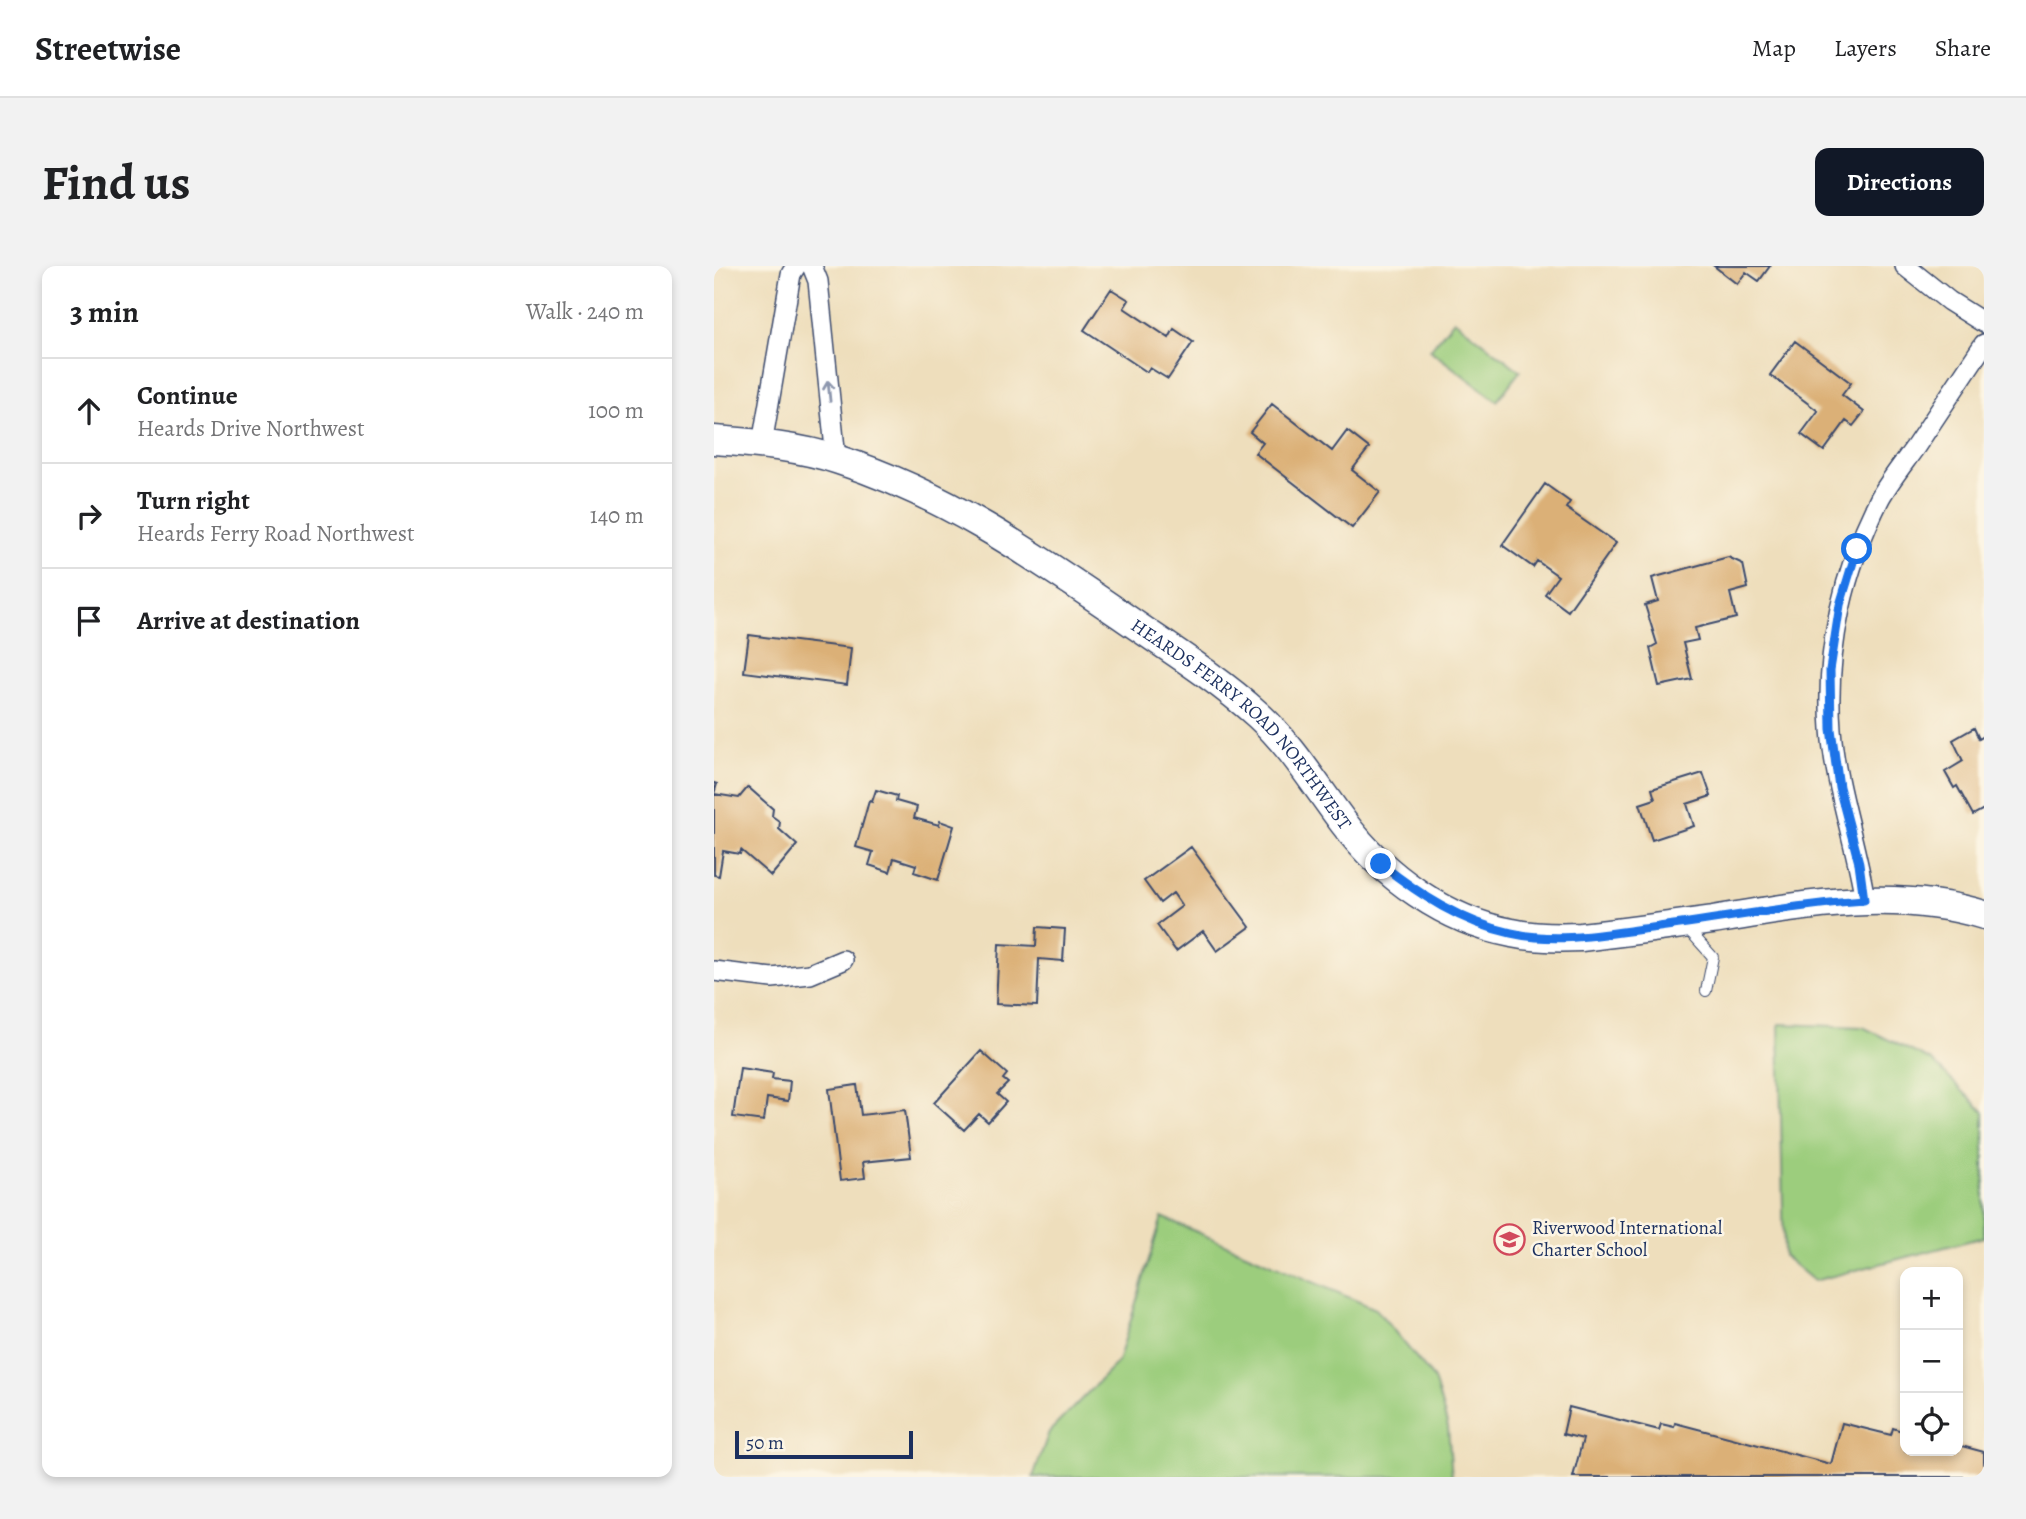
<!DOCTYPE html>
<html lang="en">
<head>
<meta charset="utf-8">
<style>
  body { margin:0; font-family:Alegreya,serif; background:#f2f2f2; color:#202124 }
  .controls { position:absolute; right:21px; bottom:21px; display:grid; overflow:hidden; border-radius:14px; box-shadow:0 4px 10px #0003 }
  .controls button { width:63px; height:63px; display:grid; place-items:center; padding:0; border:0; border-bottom:2px solid #e0e0e0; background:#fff; color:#202124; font:35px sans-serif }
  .scale { position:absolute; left:21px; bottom:18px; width:178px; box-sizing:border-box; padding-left:7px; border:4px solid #1b2f5e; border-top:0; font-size:19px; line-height:24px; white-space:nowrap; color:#1b2f5e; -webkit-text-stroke:5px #fcf5e5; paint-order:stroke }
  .stop { position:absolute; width:21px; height:21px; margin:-16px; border:5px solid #1a73e8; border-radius:50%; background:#fff }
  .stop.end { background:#1a73e8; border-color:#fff; box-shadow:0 2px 7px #0008 }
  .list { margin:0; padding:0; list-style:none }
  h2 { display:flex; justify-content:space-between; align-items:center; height:91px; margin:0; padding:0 28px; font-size:30px }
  h2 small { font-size:23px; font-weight:400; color:#757577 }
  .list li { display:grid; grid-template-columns:46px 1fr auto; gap:21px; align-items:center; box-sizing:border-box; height:105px; padding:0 28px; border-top:2px solid #e0e0e0 }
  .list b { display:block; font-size:26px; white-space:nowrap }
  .list p { margin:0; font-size:23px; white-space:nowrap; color:#757577 }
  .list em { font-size:23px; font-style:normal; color:#757577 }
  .icon { flex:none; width:38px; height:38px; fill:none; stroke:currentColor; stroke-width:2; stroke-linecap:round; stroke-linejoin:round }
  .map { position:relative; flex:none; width:1270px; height:1211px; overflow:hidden; border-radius:14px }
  header { display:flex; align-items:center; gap:42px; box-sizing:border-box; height:98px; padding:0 35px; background:#fff; border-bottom:2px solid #e0e0e0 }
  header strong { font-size:33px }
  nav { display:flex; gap:38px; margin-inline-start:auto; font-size:24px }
  .intro { display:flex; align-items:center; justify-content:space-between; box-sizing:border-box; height:168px; padding:0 42px }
  h1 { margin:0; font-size:49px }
  .button { padding:18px 32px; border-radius:14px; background:#111827; color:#fff; font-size:24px; font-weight:700 }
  main { display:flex; gap:42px; padding:0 42px }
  aside { flex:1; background:#fff; border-radius:14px; box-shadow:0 4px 10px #0003 }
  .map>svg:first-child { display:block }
</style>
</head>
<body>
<header>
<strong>Streetwise</strong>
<nav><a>Map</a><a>Layers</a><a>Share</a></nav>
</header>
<div class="intro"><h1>Find us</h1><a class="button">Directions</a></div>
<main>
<aside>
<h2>3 min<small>Walk · 240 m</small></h2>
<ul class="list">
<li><svg class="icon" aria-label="ahead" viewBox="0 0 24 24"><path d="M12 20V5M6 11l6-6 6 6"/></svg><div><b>Continue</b><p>Heards Drive Northwest</p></div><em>100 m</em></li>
<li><svg class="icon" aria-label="right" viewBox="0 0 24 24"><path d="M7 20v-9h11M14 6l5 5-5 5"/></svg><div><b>Turn right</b><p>Heards Ferry Road Northwest</p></div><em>140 m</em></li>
<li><svg class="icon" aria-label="arrive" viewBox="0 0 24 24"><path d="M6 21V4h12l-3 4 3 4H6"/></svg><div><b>Arrive at destination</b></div></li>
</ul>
</aside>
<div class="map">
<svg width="1270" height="1211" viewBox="0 0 1270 1211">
  <rect width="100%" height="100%" fill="#fcf5e5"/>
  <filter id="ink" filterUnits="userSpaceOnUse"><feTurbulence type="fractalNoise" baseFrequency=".0143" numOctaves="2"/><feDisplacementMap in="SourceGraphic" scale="14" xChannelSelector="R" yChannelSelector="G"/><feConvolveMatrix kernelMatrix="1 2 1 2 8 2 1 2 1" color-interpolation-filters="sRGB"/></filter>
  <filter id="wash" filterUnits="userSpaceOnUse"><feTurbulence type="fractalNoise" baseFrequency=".00686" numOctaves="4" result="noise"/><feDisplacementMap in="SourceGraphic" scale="28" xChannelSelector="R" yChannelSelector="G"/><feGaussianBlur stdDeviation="1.57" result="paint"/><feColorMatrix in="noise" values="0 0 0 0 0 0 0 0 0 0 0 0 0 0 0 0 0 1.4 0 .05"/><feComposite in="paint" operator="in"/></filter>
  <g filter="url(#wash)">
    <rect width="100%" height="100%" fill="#eedebc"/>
    <path fill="#9ccd7d" stroke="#5c7e6e" stroke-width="2" d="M 740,54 L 806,105 L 783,135 L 716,84 Z
      M 1065,758 L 1149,761 L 1218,795 L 1270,846 L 1270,971 L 1100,1015 L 1070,990 Z
      M 448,951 L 662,1043 L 720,1113 L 734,1161 L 738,1211 L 319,1211 L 335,1166 L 404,1096 Z"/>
    <g id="blocks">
      <path fill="#dbb077" d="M 1000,0 L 1056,0 L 1045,15 L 1032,6 L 1023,18 Z
        M 397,23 L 415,34 L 410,42 L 455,72 L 460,63 L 479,76 L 454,113 L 436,102 L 433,106 L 370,64 Z
        M 1081,75 L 1137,117 L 1128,129 L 1150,146 L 1139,160 L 1132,155 L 1110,185 L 1087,168 L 1104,145 L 1056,109 Z
        M 558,138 L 618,185 L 633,165 L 655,182 L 638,204 L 666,226 L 638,262 L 541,187 L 549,177 L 536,166 Z
        M 831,218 L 856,236 L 852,242 L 902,277 L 854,345 L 831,328 L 844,310 L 823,295 L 819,301 L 788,279 Z
        M 1014,291 L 1029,298 L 1034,322 L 1016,327 L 1022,352 L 981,362 L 984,374 L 969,377 L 978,413 L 945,420 L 936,382 L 943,378 L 931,339 L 944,335 L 938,312 Z
        M 35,369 L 137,382 L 133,419 L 30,406 Z
        M 1260,462 L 1265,473 L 1270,470 L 1270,543 L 1259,549 L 1243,520 L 1240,522 L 1231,506 L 1249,495 L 1239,474 Z
        M 989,507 L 997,530 L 973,538 L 980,560 L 938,574 L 926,538 L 941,533 L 938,523 Z
        M 0,517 L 3,518 L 0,528 L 25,532 L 34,521 L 59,543 L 58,550 L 66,556 L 65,563 L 83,579 L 57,610 L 27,584 L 26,588 L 9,585 L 5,610 L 0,609 Z
        M 162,524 L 183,530 L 182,535 L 203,541 L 200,552 L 225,559 L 226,555 L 240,560 L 224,614 L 200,606 L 202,599 L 180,592 L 176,606 L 155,599 L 159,586 L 142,581 L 155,535 L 158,536 Z
        M 477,581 L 536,661 L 503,685 L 489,665 L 462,685 L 443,659 L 468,640 L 459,627 L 446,637 L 430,615 Z
        M 323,661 L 351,663 L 349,695 L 325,693 L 323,740 L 282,738 L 285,678 L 322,680 Z
        M 267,785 L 293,808 L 289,813 L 294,817 L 283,828 L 292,836 L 274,856 L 265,848 L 250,864 L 220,837 Z
        M 26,802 L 59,807 L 58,813 L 76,815 L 74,835 L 53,832 L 50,855 L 19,851 Z
        M 143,819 L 147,849 L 191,844 L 197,891 L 149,896 L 151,912 L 126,915 L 115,823 Z
        M 855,1141 L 945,1164 L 947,1158 L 960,1161 L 961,1157 L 1117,1198 L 1128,1157 L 1177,1169 L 1179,1162 L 1191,1166 L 1191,1185 L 1244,1185 L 1244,1179 L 1270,1186 L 1270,1211 L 859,1211 L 869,1173 L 849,1168 Z"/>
    </g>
  </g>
  <g filter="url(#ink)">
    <use href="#blocks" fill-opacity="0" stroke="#3b496c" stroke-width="2"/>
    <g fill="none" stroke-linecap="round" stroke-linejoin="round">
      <defs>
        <path id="lane" d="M 972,661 L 999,691 L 992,725"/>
        <path id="street" d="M 98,0 L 104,15 L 122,193
          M 1191,0 L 1235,35 L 1270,57
          M 48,178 L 77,8 L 82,0
          M 1151,634 C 1142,576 1121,521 1117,463 C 1111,383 1130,303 1166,232 C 1176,214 1190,197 1202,180 C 1225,146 1247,112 1270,78
          M 0,705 L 58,712 L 96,708 L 129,694"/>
        <g id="secondary">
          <path id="s1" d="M 0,174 C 41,177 86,181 125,194 C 229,227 318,288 407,349 C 453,381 502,411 544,449 C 578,480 601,519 629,556 C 669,610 732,655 798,667 C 821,672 844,672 867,671 C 911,666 955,660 999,654 C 1089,639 1181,622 1270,649"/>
        </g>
      </defs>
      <use href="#lane" stroke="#3b496c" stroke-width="12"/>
      <use href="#street" stroke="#3b496c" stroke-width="22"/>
      <use href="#secondary" stroke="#3b496c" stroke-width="31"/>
      <use href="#lane" stroke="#fff" stroke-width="10"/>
      <use href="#street" stroke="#fff" stroke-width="19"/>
      <use href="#secondary" stroke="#fff" stroke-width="28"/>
    </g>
    <defs><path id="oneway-shaft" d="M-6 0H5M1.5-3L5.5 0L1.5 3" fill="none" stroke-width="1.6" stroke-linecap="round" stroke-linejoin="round" transform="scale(1.75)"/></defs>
    <use stroke="#8d97ae" href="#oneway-shaft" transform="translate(115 125) rotate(-96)"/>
  </g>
  <g fill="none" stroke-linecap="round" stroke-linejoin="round" filter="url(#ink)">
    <path stroke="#1a73e8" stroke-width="9" d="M 667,598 C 706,629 747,656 797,667 C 841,677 885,669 929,663 C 1003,654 1076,639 1150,634 L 1145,597 L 1125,521 L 1117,463 L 1116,404 L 1126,339 L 1143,283"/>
  </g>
  <defs>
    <symbol id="school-ring" viewBox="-11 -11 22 22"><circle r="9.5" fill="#fcf5e5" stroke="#d1495b" stroke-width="1.5"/><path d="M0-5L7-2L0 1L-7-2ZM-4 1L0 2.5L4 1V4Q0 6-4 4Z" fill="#d1495b"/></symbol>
  </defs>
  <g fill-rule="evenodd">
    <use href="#school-ring" x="778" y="956" width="35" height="35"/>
  </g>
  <g text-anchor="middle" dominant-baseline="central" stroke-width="5" stroke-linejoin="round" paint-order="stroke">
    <g font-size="19" fill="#1b2f5e" stroke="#fcf5e5">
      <text stroke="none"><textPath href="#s1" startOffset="614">HEARDS FERRY ROAD NORTHWEST</textPath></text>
    </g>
    <g font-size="19" fill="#1b2f5e" stroke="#fcf5e5" text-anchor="start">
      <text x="818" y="962">Riverwood International<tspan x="818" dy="22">Charter School</tspan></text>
    </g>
  </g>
</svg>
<div class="controls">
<button>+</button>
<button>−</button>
<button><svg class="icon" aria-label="locate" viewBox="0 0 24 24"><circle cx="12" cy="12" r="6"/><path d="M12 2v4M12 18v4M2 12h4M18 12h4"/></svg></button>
</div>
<div class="scale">50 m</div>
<div class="stop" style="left:1143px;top:283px"></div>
<div class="stop end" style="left:667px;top:598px"></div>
</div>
</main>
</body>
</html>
